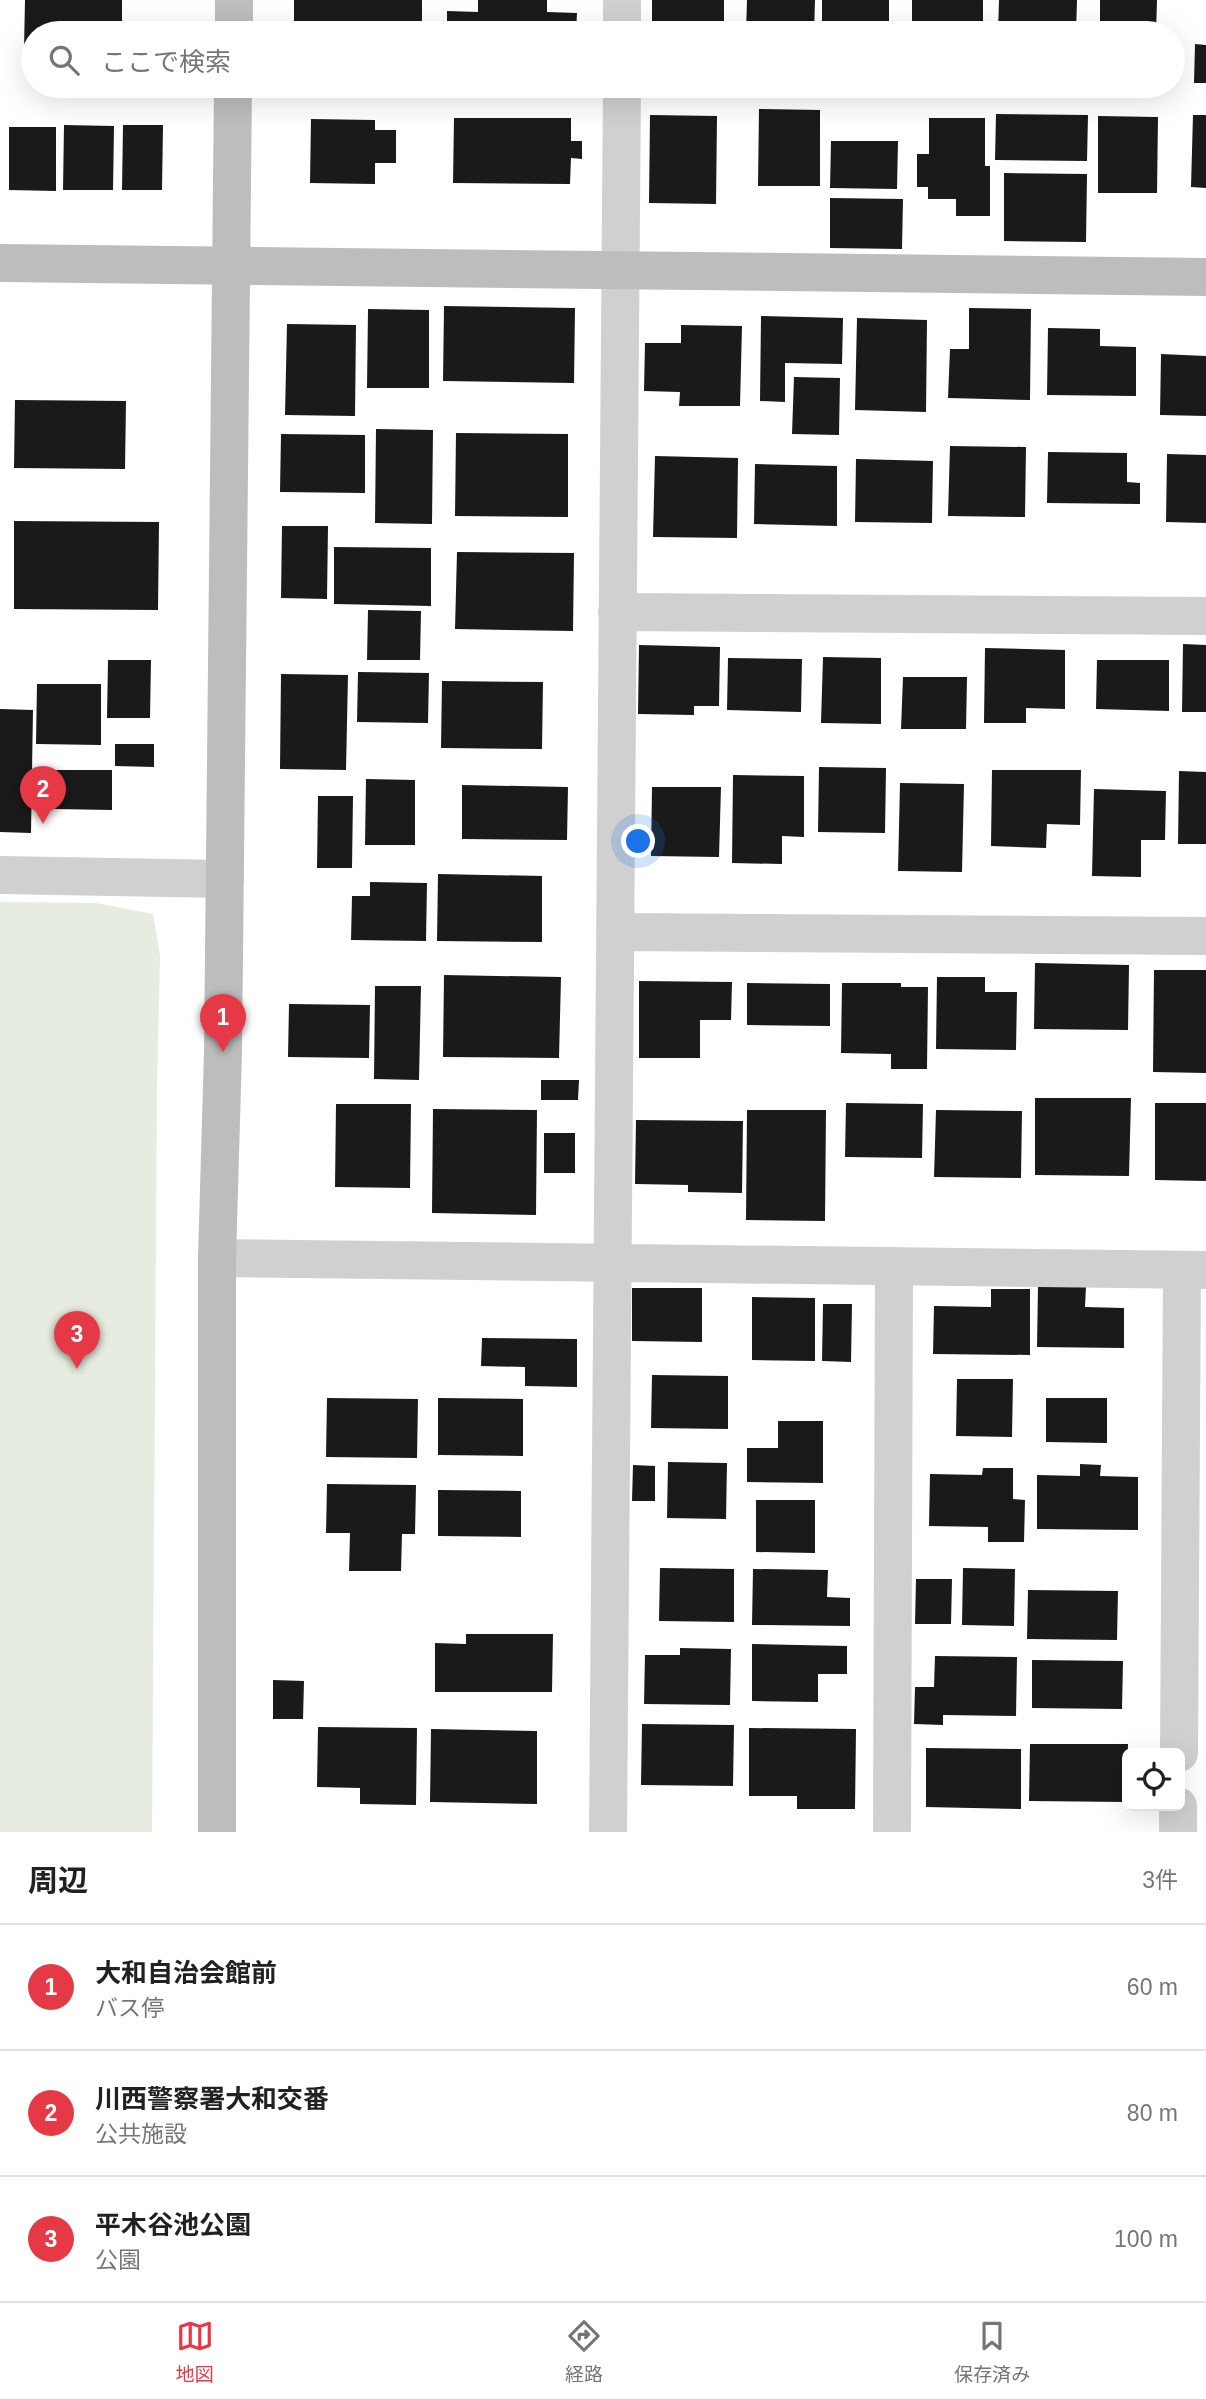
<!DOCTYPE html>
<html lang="ja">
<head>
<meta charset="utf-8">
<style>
  body { margin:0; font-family:Helvetica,"Noto Sans JP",sans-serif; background:#f6f6f6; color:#202124 }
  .controls { position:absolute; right:21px; bottom:21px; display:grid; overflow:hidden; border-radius:10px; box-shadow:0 7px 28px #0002 }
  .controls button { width:63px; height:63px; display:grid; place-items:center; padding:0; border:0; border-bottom:2px solid #e0e0e0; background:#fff; color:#202124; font:35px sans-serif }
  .you { position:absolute; left:639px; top:842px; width:24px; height:24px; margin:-18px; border:5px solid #fff; border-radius:50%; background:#1a73e8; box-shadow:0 0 0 10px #1a73e833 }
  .badge { display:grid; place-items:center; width:46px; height:46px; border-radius:50%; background:#e63946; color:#fff; font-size:23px; font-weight:700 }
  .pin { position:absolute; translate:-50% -58px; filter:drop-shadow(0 2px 4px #0008) }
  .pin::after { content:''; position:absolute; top:37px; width:24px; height:21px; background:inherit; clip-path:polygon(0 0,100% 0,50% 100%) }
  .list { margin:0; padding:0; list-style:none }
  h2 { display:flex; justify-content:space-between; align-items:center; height:91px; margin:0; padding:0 28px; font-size:30px }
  h2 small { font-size:23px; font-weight:400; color:#757577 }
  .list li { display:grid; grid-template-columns:46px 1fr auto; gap:21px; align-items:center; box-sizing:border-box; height:126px; padding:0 28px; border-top:2px solid #e0e0e0 }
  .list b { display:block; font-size:26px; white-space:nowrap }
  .list p { margin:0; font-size:23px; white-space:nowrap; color:#757577 }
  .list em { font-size:23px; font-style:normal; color:#757577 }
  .icon { flex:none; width:38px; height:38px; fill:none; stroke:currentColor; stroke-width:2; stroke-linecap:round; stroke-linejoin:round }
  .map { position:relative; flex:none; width:1206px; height:1832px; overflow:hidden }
  .search { position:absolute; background:#fff; box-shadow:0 7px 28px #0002; left:21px; right:21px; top:21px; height:77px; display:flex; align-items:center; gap:18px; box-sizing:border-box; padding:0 24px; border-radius:38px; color:#757577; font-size:26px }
  .sheet { height:469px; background:#fff }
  nav { display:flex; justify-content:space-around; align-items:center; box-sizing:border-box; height:98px; border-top:2px solid #e0e0e0; background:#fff; font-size:19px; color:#757577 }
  nav a { display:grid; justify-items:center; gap:4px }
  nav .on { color:#e63946 }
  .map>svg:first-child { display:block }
</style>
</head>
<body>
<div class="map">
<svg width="1206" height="1832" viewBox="0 0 1206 1832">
  <rect width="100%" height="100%" fill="#fff"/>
  <path fill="#e6ecdf" d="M 0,902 L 96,903 L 153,914 L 160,956 L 157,1086 L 152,1832 L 0,1832 Z"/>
  <path fill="#1a1a1a" d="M 25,0 L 122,0 L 122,33 L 33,33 L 33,49 L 24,49 Z
    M 294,0 L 422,0 L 422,30 L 404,30 L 404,33 L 294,33 Z
    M 478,0 L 547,0 L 547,12 L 577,13 L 576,33 L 447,33 L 447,11 L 478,12 Z
    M 652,0 L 724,0 L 724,33 L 652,33 Z
    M 747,0 L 815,0 L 814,33 L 746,33 Z
    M 822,0 L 889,0 L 889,33 L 822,33 Z
    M 912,0 L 983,0 L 983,33 L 912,33 Z
    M 999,0 L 1077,0 L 1076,33 L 998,33 Z
    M 1100,0 L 1157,0 L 1156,33 L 1100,33 Z
    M 1195,44 L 1206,45 L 1206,83 L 1194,83 Z
    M 759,109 L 820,110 L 820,186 L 758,186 Z
    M 996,114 L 1088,115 L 1087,161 L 995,160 Z
    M 650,115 L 717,116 L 716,204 L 649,203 Z
    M 1193,115 L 1206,115 L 1206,188 L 1191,187 Z
    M 1098,116 L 1158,117 L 1157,193 L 1098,193 Z
    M 454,118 L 571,118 L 571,141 L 582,141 L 582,159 L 571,158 L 570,184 L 453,183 Z
    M 929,118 L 985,118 L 985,166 L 990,166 L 990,216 L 956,216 L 956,199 L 928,199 L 928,187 L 917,187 L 917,154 L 929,154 Z
    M 311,119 L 375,120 L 375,130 L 396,130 L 396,163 L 375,163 L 375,184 L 310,183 Z
    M 64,125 L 114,126 L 113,190 L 63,190 Z
    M 123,125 L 163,125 L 162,190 L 122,190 Z
    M 9,127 L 56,127 L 56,191 L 9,190 Z
    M 831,141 L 898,141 L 897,189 L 830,188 Z
    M 1004,173 L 1087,174 L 1086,242 L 1004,241 Z
    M 830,198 L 903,199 L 902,249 L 830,248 Z
    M 444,306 L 575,308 L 574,383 L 443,381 Z
    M 969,308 L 1031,309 L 1030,400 L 948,398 L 950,349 L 969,349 Z
    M 368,309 L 429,310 L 429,388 L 367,388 Z
    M 761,316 L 843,318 L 842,364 L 785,363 L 785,402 L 760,401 Z
    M 857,318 L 927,320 L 926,412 L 855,410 Z
    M 287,324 L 356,325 L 355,416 L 285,415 Z
    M 681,325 L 742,326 L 740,406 L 679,406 L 680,392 L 644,391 L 645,343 L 681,343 Z
    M 1048,328 L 1100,329 L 1100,346 L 1136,347 L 1136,396 L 1047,395 Z
    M 1161,354 L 1206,356 L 1206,416 L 1160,415 Z
    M 794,377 L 840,378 L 839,435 L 792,434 Z
    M 15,400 L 126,401 L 125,469 L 14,468 Z
    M 376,429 L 433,430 L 432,524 L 375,523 Z
    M 456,433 L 568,434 L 568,517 L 455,516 Z
    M 281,434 L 365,435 L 365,493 L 280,492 Z
    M 950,446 L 1026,447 L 1025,517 L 948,516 Z
    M 1048,452 L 1127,453 L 1127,482 L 1140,483 L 1140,504 L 1047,503 Z
    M 1167,454 L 1206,455 L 1206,523 L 1166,522 Z
    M 655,456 L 738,458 L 737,538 L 653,537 Z
    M 856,459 L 933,461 L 932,523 L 855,522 Z
    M 755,464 L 837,466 L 837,526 L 754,524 Z
    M 14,521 L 159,522 L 158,610 L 14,609 Z
    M 282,526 L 328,526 L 327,599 L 281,598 Z
    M 334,547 L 431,548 L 431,606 L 334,604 Z
    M 457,552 L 574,553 L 573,631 L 455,629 Z
    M 368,610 L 421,611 L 420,660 L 367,660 Z
    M 1183,644 L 1206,645 L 1206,712 L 1182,712 Z
    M 639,645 L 720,647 L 719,706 L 694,706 L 694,715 L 638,714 Z
    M 985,648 L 1065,650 L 1065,709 L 1026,708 L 1026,723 L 984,723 Z
    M 823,657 L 881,658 L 881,724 L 821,723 Z
    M 728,658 L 802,659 L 801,712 L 727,710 Z
    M 108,660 L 151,660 L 150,718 L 107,718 Z
    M 1097,660 L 1169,660 L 1169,711 L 1096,709 Z
    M 358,672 L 429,673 L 428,723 L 357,722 Z
    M 281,674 L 348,675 L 346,770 L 280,769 Z
    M 903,677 L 967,677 L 966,729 L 901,729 Z
    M 442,681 L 543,682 L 542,749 L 441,748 Z
    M 37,684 L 101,684 L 101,745 L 36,744 Z
    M 0,709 L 33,710 L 31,833 L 0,832 Z
    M 115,744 L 154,744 L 154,767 L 115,766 Z
    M 819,767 L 886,768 L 885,833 L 818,832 Z
    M 56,770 L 112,770 L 112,810 L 55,809 Z
    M 992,770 L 1081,770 L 1080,825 L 1047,824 L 1046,848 L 991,846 Z
    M 1179,771 L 1206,772 L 1206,844 L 1178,844 Z
    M 733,775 L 804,776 L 804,837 L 782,836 L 782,864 L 732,863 Z
    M 366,779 L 415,780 L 415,845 L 365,845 Z
    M 900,783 L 964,784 L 962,872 L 898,871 Z
    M 462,785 L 568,787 L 567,840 L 462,839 Z
    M 652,787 L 721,787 L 719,857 L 651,856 Z
    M 1094,789 L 1166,791 L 1165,840 L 1141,840 L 1141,877 L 1092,876 Z
    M 318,796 L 353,796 L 352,868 L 317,868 Z
    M 438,874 L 542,876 L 542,942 L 437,941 Z
    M 370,882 L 427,883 L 426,941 L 351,940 L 352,896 L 370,896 Z
    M 1035,963 L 1129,965 L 1128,1030 L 1034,1029 Z
    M 1154,970 L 1206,970 L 1206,1073 L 1153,1072 Z
    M 444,975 L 561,977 L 559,1058 L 443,1057 Z
    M 937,977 L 985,977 L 985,992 L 1017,992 L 1016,1050 L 936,1049 Z
    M 639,981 L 732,982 L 731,1020 L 700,1020 L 700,1058 L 639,1058 Z
    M 747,983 L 830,984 L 830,1026 L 747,1025 Z
    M 842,983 L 901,983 L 901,987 L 928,987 L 927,1069 L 891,1069 L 891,1054 L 841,1053 Z
    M 375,986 L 421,986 L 419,1080 L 374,1079 Z
    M 289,1004 L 370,1005 L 369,1058 L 288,1057 Z
    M 541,1080 L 579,1080 L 578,1100 L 541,1100 Z
    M 1035,1098 L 1131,1098 L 1129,1176 L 1035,1175 Z
    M 846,1103 L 923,1104 L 922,1158 L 845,1157 Z
    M 1155,1103 L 1206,1103 L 1206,1181 L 1155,1180 Z
    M 336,1104 L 411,1104 L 410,1188 L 335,1187 Z
    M 433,1109 L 537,1110 L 536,1215 L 432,1213 Z
    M 747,1110 L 826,1110 L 825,1221 L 746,1220 Z
    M 936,1110 L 1022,1111 L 1021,1178 L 934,1177 Z
    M 636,1120 L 743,1121 L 742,1193 L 688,1192 L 688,1185 L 635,1184 Z
    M 544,1133 L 575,1133 L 575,1173 L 544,1173 Z
    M 1038,1286 L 1086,1286 L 1085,1307 L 1124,1308 L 1124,1348 L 1037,1347 Z
    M 632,1288 L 702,1288 L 702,1342 L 632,1341 Z
    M 991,1289 L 1030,1289 L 1030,1355 L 933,1354 L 934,1306 L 991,1307 Z
    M 752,1297 L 815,1298 L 815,1361 L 752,1360 Z
    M 823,1304 L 852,1304 L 851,1362 L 822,1361 Z
    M 482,1338 L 577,1339 L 577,1387 L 525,1386 L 525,1367 L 481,1366 Z
    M 652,1375 L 728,1376 L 728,1429 L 651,1428 Z
    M 957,1379 L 1013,1379 L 1012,1437 L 956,1436 Z
    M 327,1398 L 418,1399 L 417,1458 L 326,1457 Z
    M 438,1398 L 523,1399 L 523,1456 L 438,1455 Z
    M 1046,1398 L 1107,1398 L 1107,1443 L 1046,1442 Z
    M 778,1421 L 823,1421 L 823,1483 L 747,1482 L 747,1448 L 778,1448 Z
    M 668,1462 L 727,1463 L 726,1519 L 667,1518 Z
    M 1080,1464 L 1101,1465 L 1100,1476 L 1138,1477 L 1138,1530 L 1037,1529 L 1037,1475 L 1080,1476 Z
    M 633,1465 L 655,1466 L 655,1501 L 632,1501 Z
    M 983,1468 L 1013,1468 L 1013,1499 L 1025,1500 L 1024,1542 L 988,1542 L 988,1527 L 929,1526 L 930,1474 L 982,1475 Z
    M 327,1484 L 416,1485 L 415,1534 L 402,1534 L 401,1571 L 349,1571 L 350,1533 L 326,1533 Z
    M 438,1490 L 521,1491 L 521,1537 L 438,1536 Z
    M 756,1500 L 815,1500 L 815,1553 L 756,1552 Z
    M 660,1568 L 734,1569 L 734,1622 L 659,1621 Z
    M 963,1568 L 1015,1569 L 1014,1626 L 962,1625 Z
    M 753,1569 L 828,1570 L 827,1597 L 850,1598 L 850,1626 L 752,1625 Z
    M 916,1579 L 952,1579 L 951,1624 L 915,1624 Z
    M 1028,1590 L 1118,1591 L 1117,1640 L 1027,1639 Z
    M 466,1634 L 553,1634 L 552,1692 L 435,1692 L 435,1643 L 466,1644 Z
    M 752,1644 L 847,1646 L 847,1674 L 818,1674 L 818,1702 L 752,1701 Z
    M 680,1648 L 731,1649 L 730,1705 L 644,1704 L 645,1655 L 680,1655 Z
    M 935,1656 L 1017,1657 L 1016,1716 L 943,1715 L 943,1725 L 914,1724 L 915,1687 L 934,1687 Z
    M 1032,1660 L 1123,1661 L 1122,1709 L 1032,1708 Z
    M 273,1680 L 304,1681 L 303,1719 L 273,1719 Z
    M 642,1724 L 734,1725 L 733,1786 L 641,1785 Z
    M 318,1727 L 417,1728 L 416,1805 L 360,1804 L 360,1788 L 317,1787 Z
    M 749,1728 L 856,1729 L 855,1809 L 797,1809 L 797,1796 L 749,1796 Z
    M 431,1729 L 537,1731 L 537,1804 L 430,1802 Z
    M 1030,1744 L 1128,1744 L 1127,1802 L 1029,1801 Z
    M 926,1748 L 1021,1749 L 1021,1809 L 926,1807 Z"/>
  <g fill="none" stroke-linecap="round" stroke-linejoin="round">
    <path stroke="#d0d0d0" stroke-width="38" d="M 622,33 L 622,0
      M 617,612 L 1206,616
      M 0,875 L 225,879
      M 615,932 L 1206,936
      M 217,1258 L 1206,1270
      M 1179,1753 L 1182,1270
      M 608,1832 L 622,86
      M 892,1832 L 894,1266
      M 1178,1832 L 1178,1806"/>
    <path stroke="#bdbdbd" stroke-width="38" d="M 234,33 L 234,0
      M 0,263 L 1206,277
      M 217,1832 L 217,1258 L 223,1052 L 233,86"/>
  </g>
</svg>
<div class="controls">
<button><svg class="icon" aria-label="locate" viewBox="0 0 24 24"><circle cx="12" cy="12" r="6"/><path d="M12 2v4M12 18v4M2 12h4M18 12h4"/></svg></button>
</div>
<div class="you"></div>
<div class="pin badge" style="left:223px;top:1052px">1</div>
<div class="pin badge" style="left:43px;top:824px">2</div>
<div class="pin badge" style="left:77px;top:1369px">3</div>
<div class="search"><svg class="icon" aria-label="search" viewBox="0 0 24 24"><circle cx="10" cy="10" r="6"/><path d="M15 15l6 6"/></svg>ここで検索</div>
</div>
<section class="sheet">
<h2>周辺<small>3件</small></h2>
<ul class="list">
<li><span class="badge">1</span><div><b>大和自治会館前</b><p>バス停</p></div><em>60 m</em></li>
<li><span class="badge">2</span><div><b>川西警察署大和交番</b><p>公共施設</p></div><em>80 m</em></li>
<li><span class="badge">3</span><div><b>平木谷池公園</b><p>公園</p></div><em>100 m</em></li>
</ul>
</section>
<nav>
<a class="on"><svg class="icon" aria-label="map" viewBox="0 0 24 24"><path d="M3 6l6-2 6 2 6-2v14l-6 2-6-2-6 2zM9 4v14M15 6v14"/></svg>地図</a>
<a><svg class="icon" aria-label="directions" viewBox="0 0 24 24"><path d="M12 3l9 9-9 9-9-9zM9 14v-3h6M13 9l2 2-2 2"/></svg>経路</a>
<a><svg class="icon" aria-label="saved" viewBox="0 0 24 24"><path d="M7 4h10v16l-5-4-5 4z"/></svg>保存済み</a>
</nav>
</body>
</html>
